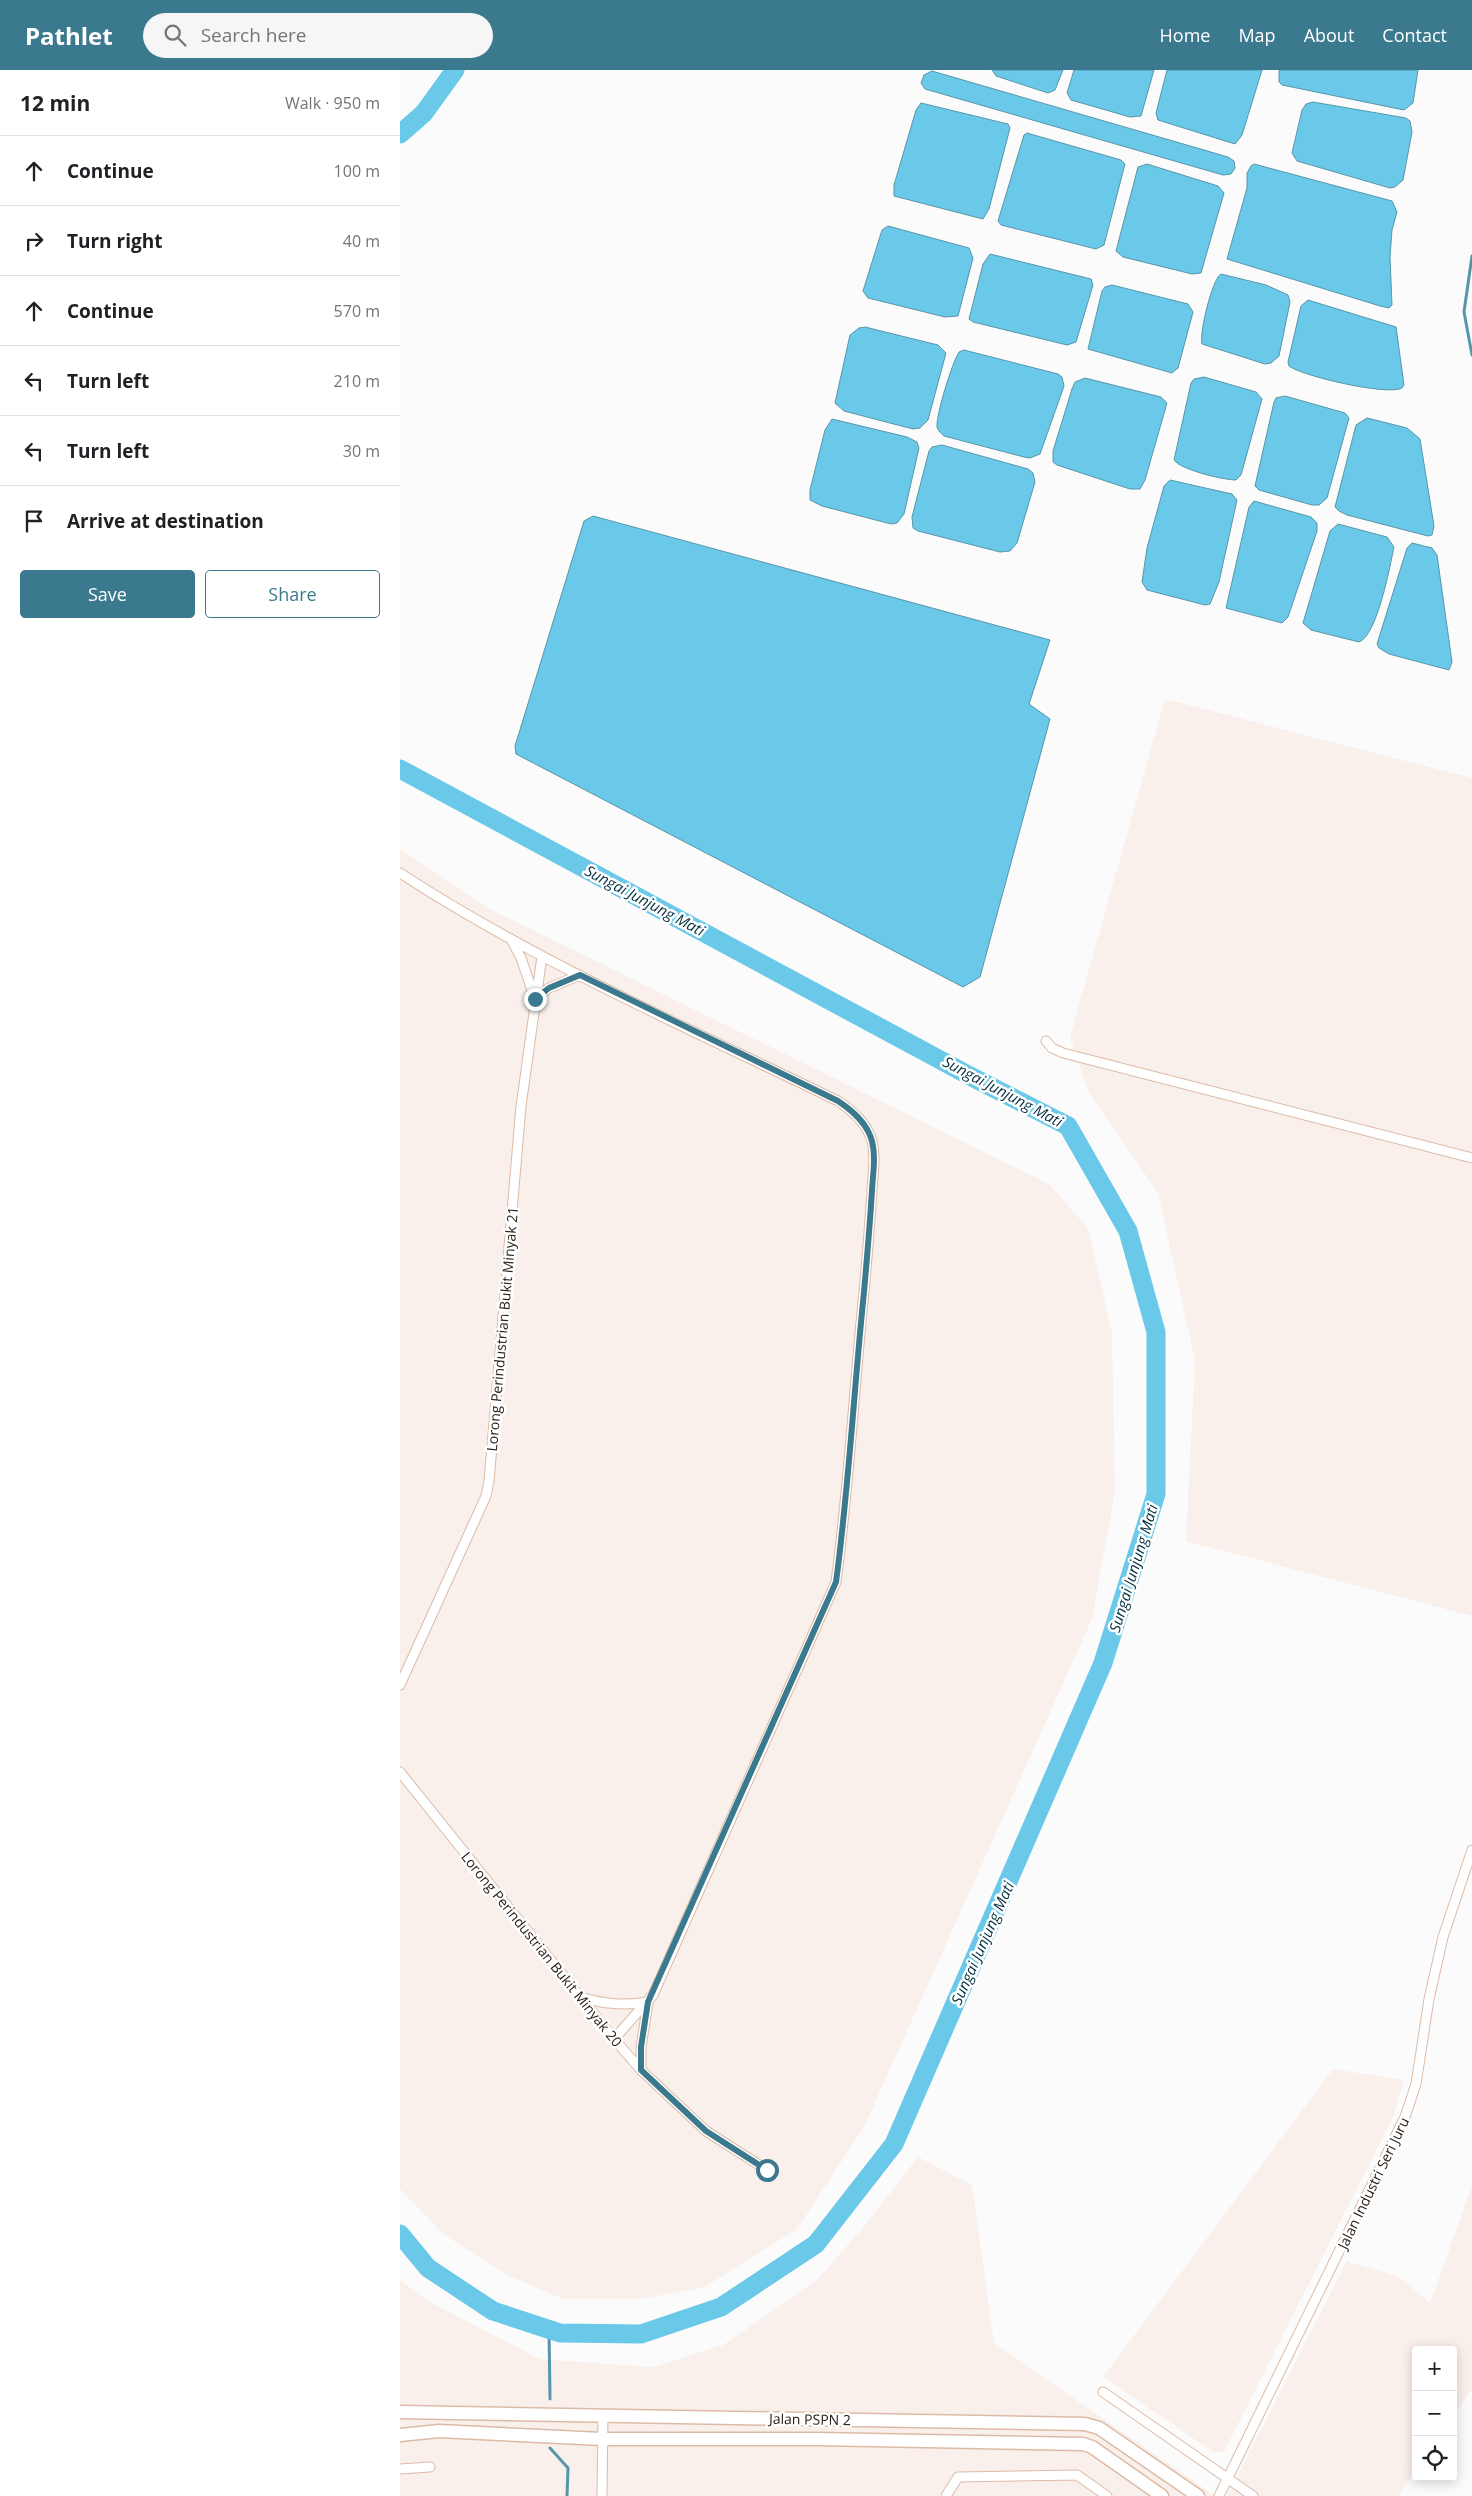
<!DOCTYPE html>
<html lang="en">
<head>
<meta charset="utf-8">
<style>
  body { margin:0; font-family:"Open Sans",sans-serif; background:#f6f6f6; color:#202124 }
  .controls { position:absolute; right:15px; bottom:15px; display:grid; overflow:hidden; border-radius:5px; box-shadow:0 2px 12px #0003 }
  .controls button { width:45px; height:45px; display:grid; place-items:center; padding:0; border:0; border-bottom:1px solid #e0e0e0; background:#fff; color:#202124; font:25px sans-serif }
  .stop { position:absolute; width:15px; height:15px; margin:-11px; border:4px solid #3b798e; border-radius:50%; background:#fff }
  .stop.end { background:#3b798e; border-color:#fff; box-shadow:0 1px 5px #0008 }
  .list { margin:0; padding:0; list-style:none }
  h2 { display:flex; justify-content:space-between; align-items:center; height:65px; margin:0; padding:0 20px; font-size:21px }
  h2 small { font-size:16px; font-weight:400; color:#757577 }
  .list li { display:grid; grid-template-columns:32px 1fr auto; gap:15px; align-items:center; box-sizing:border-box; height:70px; padding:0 20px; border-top:1px solid #e0e0e0 }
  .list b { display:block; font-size:19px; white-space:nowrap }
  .list em { font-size:16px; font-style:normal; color:#757577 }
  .actions { display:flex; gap:10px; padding:15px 20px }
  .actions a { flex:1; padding:11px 0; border:1px solid #3b798e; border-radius:5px; text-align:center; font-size:18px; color:#3b798e }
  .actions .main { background:#3b798e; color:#fff }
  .icon { flex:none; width:28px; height:28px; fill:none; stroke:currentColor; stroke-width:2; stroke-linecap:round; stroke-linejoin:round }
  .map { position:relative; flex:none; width:1072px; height:2426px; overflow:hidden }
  header { display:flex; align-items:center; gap:30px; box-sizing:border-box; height:70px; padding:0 25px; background:#3b798e; color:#fff }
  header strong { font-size:24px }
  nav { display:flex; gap:28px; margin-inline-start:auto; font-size:18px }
  .search { width:350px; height:45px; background:#f6f6f6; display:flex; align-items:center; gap:12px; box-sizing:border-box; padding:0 18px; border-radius:28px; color:#757577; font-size:19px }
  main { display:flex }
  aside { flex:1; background:#fff }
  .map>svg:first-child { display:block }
</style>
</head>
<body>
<header>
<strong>Pathlet</strong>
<div class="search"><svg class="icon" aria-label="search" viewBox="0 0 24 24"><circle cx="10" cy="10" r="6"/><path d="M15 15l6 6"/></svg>Search here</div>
<nav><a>Home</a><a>Map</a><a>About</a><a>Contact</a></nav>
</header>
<main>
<aside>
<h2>12 min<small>Walk · 950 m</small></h2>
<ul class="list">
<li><svg class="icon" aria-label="ahead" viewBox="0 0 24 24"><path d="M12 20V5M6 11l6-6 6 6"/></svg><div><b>Continue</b></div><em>100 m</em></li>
<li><svg class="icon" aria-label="right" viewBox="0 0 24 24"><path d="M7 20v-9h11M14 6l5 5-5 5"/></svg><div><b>Turn right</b></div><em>40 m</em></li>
<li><svg class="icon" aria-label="ahead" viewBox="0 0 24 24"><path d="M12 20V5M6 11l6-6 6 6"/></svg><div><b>Continue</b></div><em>570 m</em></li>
<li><svg class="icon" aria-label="left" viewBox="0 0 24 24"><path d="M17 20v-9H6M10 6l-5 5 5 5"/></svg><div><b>Turn left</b></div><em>210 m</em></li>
<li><svg class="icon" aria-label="left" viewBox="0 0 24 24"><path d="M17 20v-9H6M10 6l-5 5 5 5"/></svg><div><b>Turn left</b></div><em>30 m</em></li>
<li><svg class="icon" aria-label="arrive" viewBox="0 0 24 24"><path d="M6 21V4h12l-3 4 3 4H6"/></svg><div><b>Arrive at destination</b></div></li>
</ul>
<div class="actions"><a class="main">Save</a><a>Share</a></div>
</aside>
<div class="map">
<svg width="1072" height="2426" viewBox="0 0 1072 2426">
  <rect width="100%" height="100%" fill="#fbfbfb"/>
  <path fill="#f9f0eb" d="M 765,629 L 1072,708 L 1072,1546 L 786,1471 L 795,1290 L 758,1123 L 688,1021 L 670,967 Z
    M 0,779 L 88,838 L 649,1114 L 688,1158 L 712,1263 L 715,1421 L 692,1549 L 464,2057 L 397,2159 L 303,2218 L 239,2229 L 163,2229 L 107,2205 L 43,2164 L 0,2119 Z
    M 933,1999 L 1004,2010 L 994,2045 L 824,2382 L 813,2382 L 703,2307 Z
    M 518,2087 L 572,2115 L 594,2273 L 815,2426 L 0,2426 L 0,2210 L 30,2232 L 140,2289 L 253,2297 L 323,2275 L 417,2210 L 462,2159 Z
    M 1072,2116 L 1072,2319 L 1053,2346 L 1053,2280 L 1016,2280 L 1016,2401 L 998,2426 L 827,2426 L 947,2191 L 999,2207 L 1030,2233 Z"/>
  <path fill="#6ac8e8" stroke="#5796aa" d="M 592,0 L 663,0 L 655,20 L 648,23 L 596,6 Z
    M 674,0 L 754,0 L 741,46 L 730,47 L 671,30 L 667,23 Z
    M 767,0 L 862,0 L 842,65 L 835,74 L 758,50 L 756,43 Z
    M 879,0 L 1018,0 L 1013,33 L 1004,40 L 882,15 L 879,12 Z
    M 532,1 L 828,87 L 834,91 L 835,98 L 831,104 L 823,105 L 525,19 L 521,13 L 524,5 Z
    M 913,32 L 1006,48 L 1010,51 L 1012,62 L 1003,110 L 995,117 L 990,118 L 897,91 L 892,83 L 902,40 L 906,34 Z
    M 521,33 L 608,54 L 610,58 L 589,139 L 583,149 L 494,126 L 494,115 L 516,40 Z
    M 627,63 L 721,90 L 725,94 L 704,175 L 696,179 L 601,155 L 598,151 L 624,65 Z
    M 747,94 L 818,116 L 824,123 L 801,203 L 792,204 L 723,187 L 716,181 L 738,97 Z
    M 854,94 L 992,131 L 997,142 L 992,160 L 990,187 L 992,235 L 989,238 L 980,236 L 827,189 L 847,118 L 847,103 L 851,96 Z
    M 488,156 L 569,178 L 573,188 L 558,246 L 545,247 L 468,228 L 463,221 L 482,160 Z
    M 590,184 L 691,209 L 693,215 L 676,272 L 667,275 L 573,252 L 569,249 L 583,194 Z
    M 821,204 L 866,215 L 888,225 L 890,232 L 879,286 L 871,293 L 865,294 L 802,274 C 799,264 812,209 821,204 Z
    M 712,215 L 788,234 L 793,242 L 778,298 L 772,303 L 688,279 L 702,221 L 705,217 Z
    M 908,230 L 996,257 L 1004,315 L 1002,318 C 987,326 902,306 889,296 L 888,292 L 901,236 Z
    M 465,257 L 538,275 L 546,283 L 528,350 L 520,358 L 513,359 L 444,341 L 435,333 L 450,265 L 459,258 Z
    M 564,280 L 658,304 L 662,307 L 664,316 L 640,384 L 630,388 L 624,387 L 544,366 C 541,363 538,361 537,357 C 536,345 552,293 559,282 Z
    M 804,307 L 856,322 L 862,329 L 841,405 L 836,410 C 824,410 781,400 774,390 L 791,313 L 794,309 Z
    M 685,308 L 761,327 L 767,333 L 745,410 L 740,419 L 730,419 L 657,395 L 653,392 L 653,381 L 672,319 L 675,312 Z
    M 885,326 L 945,343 L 949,348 L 927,428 L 919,435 L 912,435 L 859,420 L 855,416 L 874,332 L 876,328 Z
    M 967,348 L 1007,358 L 1020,369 L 1034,456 L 1032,465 L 1028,466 L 947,445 L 939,441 L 935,437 L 956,355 Z
    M 432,349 L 507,367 L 517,372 L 519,378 L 504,444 L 497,453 L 491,454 L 422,436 L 410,430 L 410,420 L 425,360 Z
    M 542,375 L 628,399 L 633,403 L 635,412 L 617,473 L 610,481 L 600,482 L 518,461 L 513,458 L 512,447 L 529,381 L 532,377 Z
    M 770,410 L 832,424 L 837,430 L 819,512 L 810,534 L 805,535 L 747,520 L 742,512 L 747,478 L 764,416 Z
    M 854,431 L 911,447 L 917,453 L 917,461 L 888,547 L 882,553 L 826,538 L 849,437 Z
    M 193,446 L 650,570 L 629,634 L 650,649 L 580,907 L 563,917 L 116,684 L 115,676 L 184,451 Z
    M 938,454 L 987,467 L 994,477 C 990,496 977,566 959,572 L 911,560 L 903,553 L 930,461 Z
    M 1012,473 L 1032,478 L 1037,485 L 1052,592 L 1049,600 L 989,584 L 979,578 L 977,574 L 1007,478 Z"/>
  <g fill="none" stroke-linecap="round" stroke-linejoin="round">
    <path stroke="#5796aa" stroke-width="3" d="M 1072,186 L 1064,242 L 1072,285
      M 149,2260 L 150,2329
      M 150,2378 L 168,2398 L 167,2426"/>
    <path stroke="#6ac8e8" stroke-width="19" d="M 0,64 L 24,43 L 55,0
      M 0,699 L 570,1006 L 668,1056 L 728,1161 L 756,1262 L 756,1424 L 703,1593 L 494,2074 L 416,2174 L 321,2237 L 241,2264 L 160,2263 L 93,2241 L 28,2198 L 0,2164"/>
    <defs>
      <path id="street" d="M 0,803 C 138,893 291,959 438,1031 C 453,1041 467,1053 472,1071 C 476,1087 473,1103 472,1120 C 470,1154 467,1188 464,1222 C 454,1318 449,1416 436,1512 L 253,1925 L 214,1969
        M 111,869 L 121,888 L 134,926
        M 135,929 L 149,918 L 180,905
        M 646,971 L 652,978 L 663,983 L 1072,1088
        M 0,1615 L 86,1426 L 89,1411 L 121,1036 L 142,886
        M 0,1702 L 214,1969 L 241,2000 L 306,2061 L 367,2100
        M 180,1927 C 204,1934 223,1936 248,1932
        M 241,2000 L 241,1977 L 248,1933
        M 703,2322 L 853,2426
        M 0,2399 L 30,2397
        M 202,2426 L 203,2345
        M 546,2426 L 558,2407 L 677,2405 L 707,2426
        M 819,2426 L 1005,2047 L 1016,2014 L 1029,1929 L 1043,1867 L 1072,1780"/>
      <path id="secondary" d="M 0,2342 L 685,2354 L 699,2358 L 798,2426
        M 0,2365 L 39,2361 L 202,2369 L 417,2369 L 683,2374 L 692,2377 L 762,2426"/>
    </defs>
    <use href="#street" stroke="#dcbba6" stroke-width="11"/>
    <use href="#secondary" stroke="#dcbba6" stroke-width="15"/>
    <use href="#street" stroke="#fff" stroke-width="9"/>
    <use href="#secondary" stroke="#fff" stroke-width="12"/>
  </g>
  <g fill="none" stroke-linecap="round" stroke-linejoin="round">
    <path stroke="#3b798e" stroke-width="6" d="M 135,929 L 149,918 L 180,905 L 438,1031 C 453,1041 467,1053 472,1071 C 476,1087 473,1103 472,1120 C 470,1154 467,1188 464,1222 C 454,1318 449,1416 436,1512 L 248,1932 L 241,1977 L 241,2000 L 306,2061 L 367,2100"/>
  </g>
  <g text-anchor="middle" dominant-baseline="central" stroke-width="5" stroke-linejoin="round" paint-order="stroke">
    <g font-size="14" fill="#2c2018" stroke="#fff">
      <text transform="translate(102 1259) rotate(-85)">Lorong Perindustrian Bukit Minyak 21</text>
      <text transform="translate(142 1879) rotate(51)">Lorong Perindustrian Bukit Minyak 20</text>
      <text transform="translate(973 2113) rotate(-64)">Jalan Industri Seri Juru</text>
      <text transform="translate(410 2349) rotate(1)">Jalan PSPN 2</text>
    </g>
    <g font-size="15" font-style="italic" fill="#02303d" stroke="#fff">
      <text transform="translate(245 830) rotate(28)">Sungai Junjung Mati</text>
      <text transform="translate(603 1021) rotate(28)">Sungai Junjung Mati</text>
      <text transform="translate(733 1498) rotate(-73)">Sungai Junjung Mati</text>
      <text transform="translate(582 1873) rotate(-66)">Sungai Junjung Mati</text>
    </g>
  </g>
</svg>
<div class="controls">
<button>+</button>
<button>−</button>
<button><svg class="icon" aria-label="locate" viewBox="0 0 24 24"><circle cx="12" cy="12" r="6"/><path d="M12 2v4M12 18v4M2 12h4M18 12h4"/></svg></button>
</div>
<div class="stop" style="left:367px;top:2100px"></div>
<div class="stop end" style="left:135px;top:929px"></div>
</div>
</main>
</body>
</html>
